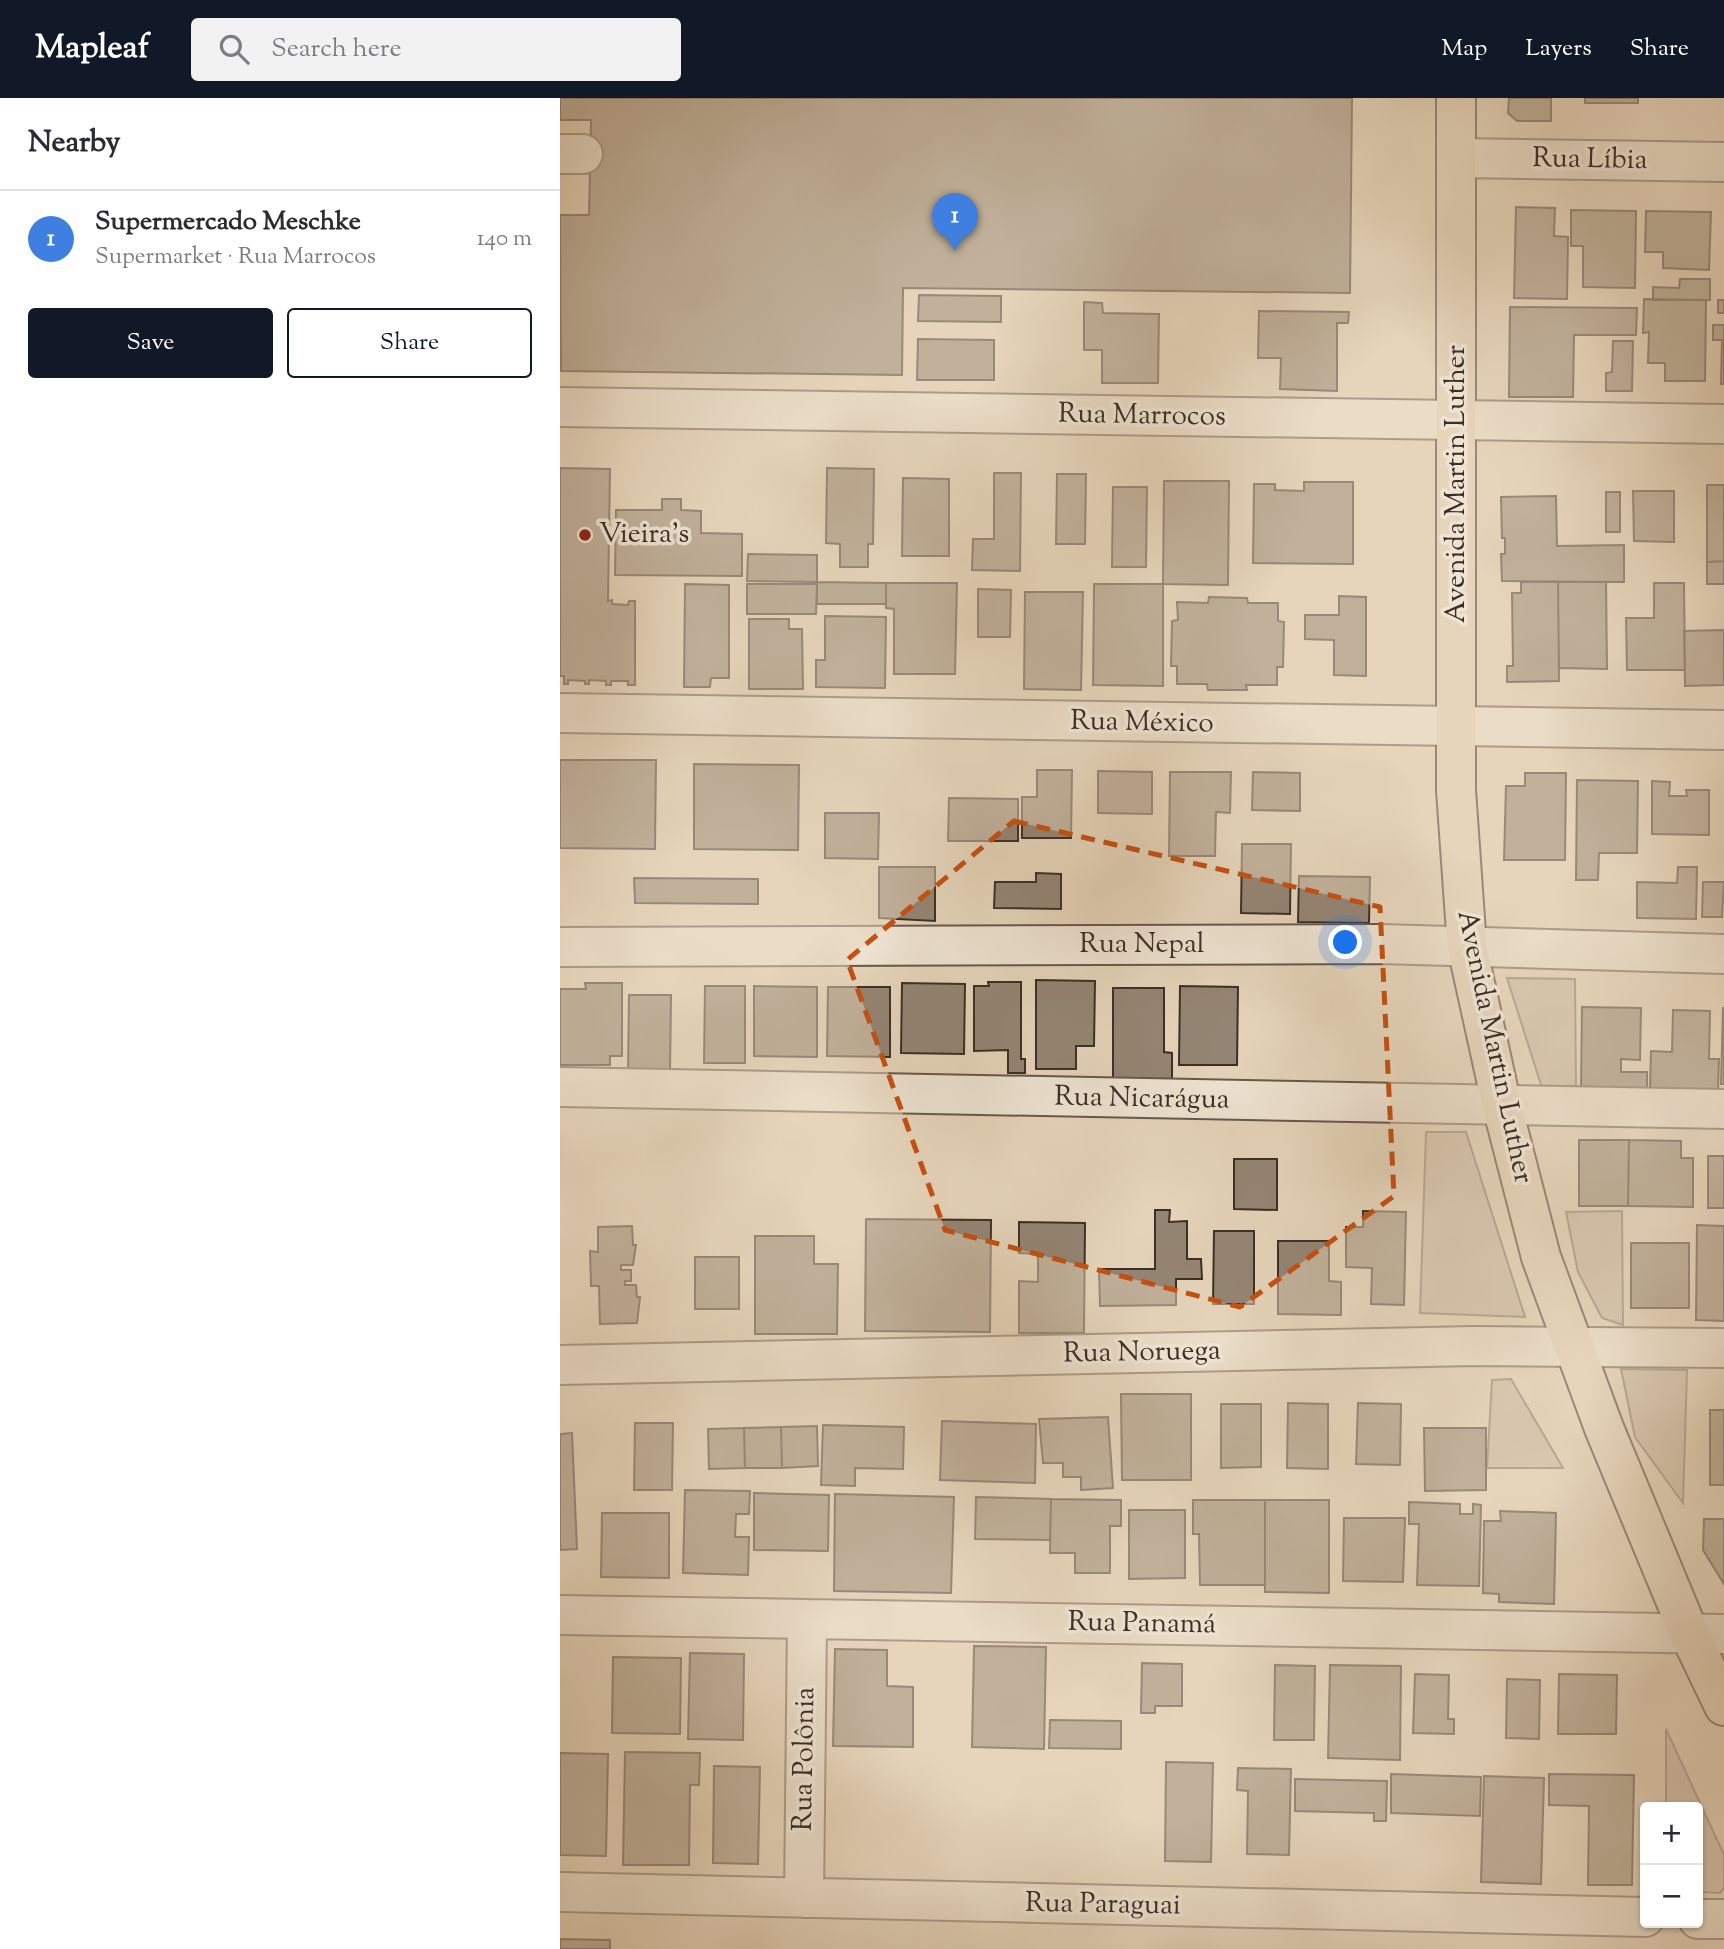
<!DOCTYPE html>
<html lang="en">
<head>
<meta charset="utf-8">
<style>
  body { margin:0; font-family:"Sorts Mill Goudy",serif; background:#f2f2f3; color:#2b2b33 }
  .controls { position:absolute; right:21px; bottom:21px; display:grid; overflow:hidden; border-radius:7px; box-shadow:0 2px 5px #0004 }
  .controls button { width:63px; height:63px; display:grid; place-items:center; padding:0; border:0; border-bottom:2px solid #e1e1e2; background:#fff; color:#2b2b33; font:35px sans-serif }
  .you { position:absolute; left:786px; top:845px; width:24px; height:24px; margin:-18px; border:5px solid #fff; border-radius:50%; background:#1a73e8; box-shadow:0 0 0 10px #1a73e833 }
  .badge { display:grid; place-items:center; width:46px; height:46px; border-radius:50%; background:#111827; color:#fff; font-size:23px; font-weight:700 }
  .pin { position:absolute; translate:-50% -58px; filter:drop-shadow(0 2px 4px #0008) }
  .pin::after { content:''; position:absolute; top:37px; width:24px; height:21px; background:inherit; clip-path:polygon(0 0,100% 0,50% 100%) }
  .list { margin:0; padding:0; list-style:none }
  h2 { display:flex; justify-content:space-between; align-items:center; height:91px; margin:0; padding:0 28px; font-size:30px }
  h2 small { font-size:23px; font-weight:400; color:#7c7c81 }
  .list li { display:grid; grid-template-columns:46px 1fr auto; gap:21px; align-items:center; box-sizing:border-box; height:98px; padding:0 28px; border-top:2px solid #e1e1e2 }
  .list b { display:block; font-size:26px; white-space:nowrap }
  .list p { margin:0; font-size:23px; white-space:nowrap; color:#7c7c81 }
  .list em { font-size:23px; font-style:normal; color:#7c7c81 }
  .actions { display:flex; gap:14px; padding:21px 28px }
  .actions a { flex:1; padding:16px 0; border:2px solid #111827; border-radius:7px; text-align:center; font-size:24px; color:#111827 }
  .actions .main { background:#111827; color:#fff }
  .icon { flex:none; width:38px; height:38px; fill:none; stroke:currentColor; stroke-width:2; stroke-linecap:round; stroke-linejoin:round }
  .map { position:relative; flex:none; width:1164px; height:1851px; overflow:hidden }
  header { display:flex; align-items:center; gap:42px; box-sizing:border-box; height:98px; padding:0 35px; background:#111827; color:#fff }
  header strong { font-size:33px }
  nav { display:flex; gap:38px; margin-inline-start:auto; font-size:24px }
  .search { width:490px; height:63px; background:#f2f2f3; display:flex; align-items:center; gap:18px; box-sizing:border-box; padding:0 24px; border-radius:7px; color:#7c7c81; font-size:26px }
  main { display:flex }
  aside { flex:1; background:#fff }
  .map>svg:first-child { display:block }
</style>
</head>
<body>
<header>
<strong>Mapleaf</strong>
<div class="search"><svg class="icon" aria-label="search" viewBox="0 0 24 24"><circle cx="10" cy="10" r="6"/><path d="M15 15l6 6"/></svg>Search here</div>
<nav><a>Map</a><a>Layers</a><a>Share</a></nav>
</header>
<main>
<aside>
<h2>Nearby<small></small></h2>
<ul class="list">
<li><span class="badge" style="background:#3f7fe0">1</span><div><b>Supermercado Meschke</b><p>Supermarket · Rua Marrocos</p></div><em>140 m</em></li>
</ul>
<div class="actions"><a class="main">Save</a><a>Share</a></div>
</aside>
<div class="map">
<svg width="1164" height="1851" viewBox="0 0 1164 1851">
  <rect width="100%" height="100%" fill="#e6d5bb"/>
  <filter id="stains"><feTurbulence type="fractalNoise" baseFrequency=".00286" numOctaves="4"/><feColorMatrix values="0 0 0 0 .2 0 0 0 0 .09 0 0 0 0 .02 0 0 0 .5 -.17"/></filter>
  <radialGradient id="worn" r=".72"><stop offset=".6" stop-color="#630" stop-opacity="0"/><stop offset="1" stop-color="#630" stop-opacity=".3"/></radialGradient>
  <path fill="#c9b9a2" stroke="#827464" stroke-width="2" d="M 947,880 L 1015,881 L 1016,991 L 982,990 Z
    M 866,1034 L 906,1034 L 965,1219 L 860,1215 Z
    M 1062,1113 L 1063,1227 L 1042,1220 L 1018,1174 L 1006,1114 Z
    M 1061,1271 L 1127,1272 L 1123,1405 L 1075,1339 Z
    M 951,1281 L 1003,1370 L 927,1370 L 932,1282 Z
    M 1106,1631 L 1164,1757 L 1164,1790 L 1160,1795 L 1138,1794 L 1138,1709 L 1106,1709 Z"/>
  <path fill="#948574" stroke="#3c2e27" stroke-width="2" d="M 0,0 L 792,0 L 790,195 L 343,190 L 342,277 L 1,273 L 0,117 L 29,117 L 31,22 L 0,22 Z
    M 949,0 L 991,0 L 991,23 L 957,23 L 948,15 Z
    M 1025,0 L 1078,0 L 1078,5 L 1025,5 Z
    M 956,109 L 995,110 L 994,138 L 1008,139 L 1007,201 L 954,200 Z
    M 1011,112 L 1076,113 L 1075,190 L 1023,189 L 1023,148 L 1011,148 Z
    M 1086,113 L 1151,114 L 1149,172 L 1103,170 L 1103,154 L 1085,154 Z
    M 1120,181 L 1150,181 L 1150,202 L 1093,202 L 1093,189 L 1119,190 Z
    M 359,197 L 441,198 L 441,224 L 358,223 Z
    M 1084,201 L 1146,202 L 1145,283 L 1105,283 L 1105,265 L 1088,265 L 1089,234 L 1083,235 Z
    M 1158,202 L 1164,202 L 1164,215 L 1158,215 Z
    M 524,204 L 542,205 L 543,215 L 599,216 L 598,285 L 542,285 L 542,252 L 524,252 Z
    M 950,209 L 1077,210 L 1076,237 L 1014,237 L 1013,299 L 949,299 Z
    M 699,213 L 789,214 L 788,225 L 777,225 L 777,293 L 720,291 L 721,260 L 698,260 Z
    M 1153,227 L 1164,227 L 1164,286 L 1161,286 L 1162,242 L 1153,242 Z
    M 358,241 L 434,242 L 434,282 L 357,282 Z
    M 1053,243 L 1073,243 L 1072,293 L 1046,293 L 1046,275 L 1052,274 Z
    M 0,370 L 50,371 L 48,503 L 52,502 L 52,506 L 68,507 L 69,503 L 75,503 L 75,587 L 68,587 L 68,583 L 51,583 L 51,587 L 46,587 L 46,583 L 29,582 L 29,586 L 25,586 L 25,583 L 8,582 L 8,586 L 4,586 L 4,578 L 0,578 Z
    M 267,370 L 314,371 L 313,446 L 308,446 L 308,469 L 280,469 L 280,446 L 266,445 Z
    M 434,375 L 461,375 L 460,473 L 412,472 L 413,441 L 434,441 Z
    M 497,376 L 526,376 L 525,446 L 496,446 Z
    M 343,380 L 389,381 L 389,458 L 342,458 Z
    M 604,383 L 669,383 L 668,487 L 603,486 Z
    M 744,384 L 793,384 L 793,466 L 693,465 L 694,386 L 715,386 L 715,392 L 744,393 Z
    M 1147,387 L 1164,387 L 1164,463 L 1147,464 Z
    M 553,389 L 587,389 L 586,469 L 552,469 Z
    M 1073,393 L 1114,393 L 1114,444 L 1074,443 Z
    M 1046,394 L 1060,394 L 1060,434 L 1046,434 Z
    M 996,398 L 997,448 L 1064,447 L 1064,484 L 942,483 L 941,456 L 945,456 L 945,440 L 942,440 L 941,399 Z
    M 102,401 L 121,401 L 121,412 L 141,413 L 141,435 L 182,436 L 182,478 L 55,477 L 56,412 L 102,412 Z
    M 188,456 L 257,457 L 257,484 L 187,483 Z
    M 1164,463 L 1164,486 L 1147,486 L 1147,464 Z
    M 257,484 L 326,485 L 326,506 L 257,506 Z
    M 961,484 L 998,484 L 999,583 L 947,584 L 947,568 L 953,568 L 952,495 L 961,495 Z
    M 998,484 L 1046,484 L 1047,571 L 999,570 Z
    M 326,485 L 397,485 L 395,576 L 334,576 L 334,511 L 326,510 Z
    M 1094,485 L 1124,485 L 1125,572 L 1067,572 L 1066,520 L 1094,520 Z
    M 125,486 L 169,487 L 169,580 L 151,580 L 150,589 L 124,589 Z
    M 187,486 L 257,486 L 256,516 L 187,516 Z
    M 534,486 L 603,486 L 603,588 L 533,587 Z
    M 418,491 L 451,492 L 450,539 L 418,539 Z
    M 465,494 L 523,494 L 521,592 L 464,591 Z
    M 779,498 L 806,499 L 806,578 L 774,577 L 774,542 L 745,541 L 745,517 L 779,517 Z
    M 649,499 L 687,500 L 688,505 L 718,505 L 718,523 L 724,524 L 723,569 L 717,569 L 717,587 L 686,587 L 687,592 L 648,592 L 647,586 L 617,586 L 617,568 L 611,568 L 612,523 L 618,522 L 617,504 L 648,505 Z
    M 265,518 L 326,519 L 325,590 L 256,589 L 256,562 L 265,562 Z
    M 189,521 L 229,521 L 229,531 L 242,531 L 243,591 L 189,591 Z
    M 1164,532 L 1164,587 L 1125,588 L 1124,533 Z
    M 0,662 L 96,662 L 95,751 L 0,750 Z
    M 134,666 L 239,667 L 238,752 L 134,751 Z
    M 477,672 L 512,672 L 511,740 L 462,740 L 462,699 L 477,699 Z
    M 538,673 L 592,674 L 592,716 L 538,715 Z
    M 610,674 L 671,674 L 670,715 L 656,714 L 655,758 L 609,758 Z
    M 693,674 L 740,675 L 740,713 L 692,712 Z
    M 965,675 L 1006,675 L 1005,762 L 944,762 L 946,688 L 965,688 Z
    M 1017,682 L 1078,683 L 1077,755 L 1039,755 L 1038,782 L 1016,782 Z
    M 1092,683 L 1110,684 L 1109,698 L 1127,698 L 1126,692 L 1149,692 L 1149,737 L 1092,736 Z
    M 389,700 L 458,701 L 458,743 L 388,743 Z
    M 265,715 L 319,715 L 318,761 L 265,760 Z
    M 682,746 L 731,746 L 730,816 L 681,815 Z
    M 319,769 L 375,769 L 375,823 L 319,820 Z
    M 1118,769 L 1137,769 L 1136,821 L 1077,820 L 1077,784 L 1117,785 Z
    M 476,775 L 501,776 L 501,811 L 434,810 L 435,784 L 476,784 Z
    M 739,778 L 810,779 L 809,825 L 738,824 Z
    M 74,780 L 198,781 L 198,806 L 75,805 Z
    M 1143,784 L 1164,784 L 1162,819 L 1142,819 Z
    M 476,882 L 535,883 L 534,948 L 516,948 L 516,971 L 476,971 Z
    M 428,884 L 461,884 L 461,961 L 465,961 L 465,975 L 448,975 L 448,952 L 414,953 L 414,888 L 429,888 Z
    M 25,885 L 62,885 L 62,958 L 50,958 L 50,967 L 0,967 L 0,891 L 26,891 Z
    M 342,885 L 405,886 L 404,956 L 341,955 Z
    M 145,888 L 185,888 L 185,965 L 144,965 Z
    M 194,888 L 257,889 L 257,959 L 194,958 Z
    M 620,888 L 678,889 L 677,967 L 619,967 Z
    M 268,889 L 330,889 L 330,959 L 267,958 Z
    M 553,890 L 604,890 L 604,954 L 612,955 L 612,984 L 553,983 Z
    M 69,897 L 111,897 L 110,974 L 68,974 Z
    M 1022,909 L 1081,910 L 1080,962 L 1061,961 L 1061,974 L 1087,974 L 1087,992 L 1021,991 Z
    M 1163,910 L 1164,910 L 1164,986 L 1161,986 Z
    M 1113,912 L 1150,913 L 1149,961 L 1159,961 L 1158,994 L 1090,992 L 1091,953 L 1112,954 Z
    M 1019,1042 L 1069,1042 L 1068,1108 L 1019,1108 Z
    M 1069,1042 L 1121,1043 L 1121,1060 L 1133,1060 L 1133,1109 L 1068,1108 Z
    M 1148,1058 L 1164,1058 L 1164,1110 L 1148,1110 Z
    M 674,1061 L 717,1061 L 717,1112 L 674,1111 Z
    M 595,1112 L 610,1112 L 609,1124 L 627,1123 L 627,1161 L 641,1161 L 642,1181 L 616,1181 L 616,1207 L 540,1208 L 539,1171 L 595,1171 Z
    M 803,1113 L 846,1114 L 844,1207 L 811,1206 L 812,1170 L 786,1169 L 786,1129 L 803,1129 Z
    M 306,1121 L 431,1122 L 430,1234 L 305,1233 Z
    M 459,1124 L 525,1125 L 524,1235 L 459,1235 L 459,1183 L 478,1184 L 478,1156 L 459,1155 Z
    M 1137,1127 L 1164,1128 L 1164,1223 L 1136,1222 Z
    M 72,1128 L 73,1147 L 76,1147 L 73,1167 L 61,1167 L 61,1172 L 71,1172 L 71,1183 L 65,1183 L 65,1187 L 76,1187 L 77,1199 L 80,1199 L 77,1225 L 40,1226 L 39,1188 L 31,1188 L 30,1153 L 38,1154 L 38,1129 Z
    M 654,1133 L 694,1133 L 694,1206 L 653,1206 Z
    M 195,1138 L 254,1138 L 254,1166 L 278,1166 L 277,1236 L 195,1236 Z
    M 718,1143 L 769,1143 L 769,1183 L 781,1184 L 781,1217 L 718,1216 Z
    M 1071,1145 L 1129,1145 L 1129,1210 L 1071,1210 Z
    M 135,1159 L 179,1159 L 179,1211 L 135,1211 Z
    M 561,1296 L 631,1296 L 631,1382 L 562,1382 Z
    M 728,1305 L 768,1306 L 768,1371 L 727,1370 Z
    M 798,1305 L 841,1306 L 840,1367 L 796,1366 Z
    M 661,1306 L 701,1306 L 701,1369 L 661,1370 Z
    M 1150,1312 L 1164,1312 L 1164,1387 L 1150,1387 Z
    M 548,1319 L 553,1390 L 521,1392 L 521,1379 L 503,1379 L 503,1365 L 483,1365 L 479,1321 Z
    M 382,1323 L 476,1326 L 475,1385 L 380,1382 Z
    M 75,1325 L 113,1325 L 112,1392 L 74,1392 Z
    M 263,1327 L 344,1329 L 343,1371 L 295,1370 L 295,1388 L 261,1387 Z
    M 257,1328 L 258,1368 L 222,1370 L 221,1329 Z
    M 221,1329 L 222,1370 L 185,1370 L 184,1330 Z
    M 184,1330 L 185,1370 L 149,1371 L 148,1331 Z
    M 864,1330 L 926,1330 L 926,1392 L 865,1393 Z
    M 12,1335 L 17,1451 L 0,1452 L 0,1336 Z
    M 125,1392 L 190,1393 L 189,1416 L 176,1416 L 175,1439 L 189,1439 L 188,1477 L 123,1475 Z
    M 194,1395 L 269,1397 L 268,1453 L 194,1452 Z
    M 275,1396 L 394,1399 L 391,1495 L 274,1493 Z
    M 416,1399 L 491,1401 L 490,1442 L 415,1441 Z
    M 491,1401 L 561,1402 L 561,1428 L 550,1428 L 550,1475 L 515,1475 L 515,1455 L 490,1455 Z
    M 633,1402 L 705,1402 L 705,1487 L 640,1487 L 639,1436 L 633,1436 Z
    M 705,1402 L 769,1402 L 769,1495 L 705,1494 Z
    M 849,1404 L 900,1406 L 900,1416 L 913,1416 L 913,1406 L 921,1407 L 919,1488 L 857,1487 L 859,1426 L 849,1426 Z
    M 569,1412 L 625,1412 L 625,1480 L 569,1481 Z
    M 940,1413 L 996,1415 L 994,1506 L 939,1504 L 939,1496 L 923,1495 L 924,1423 L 941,1423 Z
    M 42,1415 L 109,1415 L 109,1480 L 41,1479 Z
    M 784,1420 L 845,1420 L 843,1484 L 783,1483 Z
    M 1144,1421 L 1164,1421 L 1164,1486 L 1143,1452 Z
    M 414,1548 L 486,1549 L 484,1651 L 412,1649 Z
    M 275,1551 L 327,1552 L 327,1588 L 353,1589 L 353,1649 L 273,1648 Z
    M 130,1555 L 184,1556 L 183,1642 L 128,1641 Z
    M 53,1559 L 121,1560 L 120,1636 L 52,1635 Z
    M 582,1565 L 622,1566 L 622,1608 L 595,1608 L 595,1615 L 581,1615 Z
    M 715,1567 L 755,1568 L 754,1642 L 714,1642 Z
    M 770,1567 L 841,1568 L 840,1662 L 768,1660 Z
    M 855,1576 L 889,1577 L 888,1621 L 894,1621 L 894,1636 L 853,1635 Z
    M 999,1576 L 1057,1577 L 1056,1636 L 998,1636 Z
    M 947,1581 L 980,1582 L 979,1641 L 946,1640 Z
    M 490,1622 L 561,1623 L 561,1651 L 489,1650 Z
    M 65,1654 L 140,1655 L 139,1687 L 130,1687 L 129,1767 L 63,1767 Z
    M 0,1655 L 48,1656 L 46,1758 L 0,1757 Z
    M 606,1664 L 653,1665 L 651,1764 L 605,1763 Z
    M 154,1668 L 200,1669 L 198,1766 L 153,1765 Z
    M 678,1670 L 731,1671 L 729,1757 L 687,1756 L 688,1693 L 677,1692 Z
    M 831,1676 L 921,1679 L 920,1718 L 831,1715 Z
    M 989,1676 L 1074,1677 L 1072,1787 L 1028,1787 L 1029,1708 L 989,1707 Z
    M 924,1678 L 984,1680 L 981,1786 L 921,1784 Z
    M 735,1681 L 827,1683 L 826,1723 L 814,1723 L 814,1715 L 735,1713 Z
    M 0,1841 L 50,1842 L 50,1851 L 0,1851 Z"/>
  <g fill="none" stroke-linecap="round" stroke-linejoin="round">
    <defs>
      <path id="minor" d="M 0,56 L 23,56
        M 896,60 L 1164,64
        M 0,309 L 1164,326
        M 0,615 L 1164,632
        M 0,849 L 821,846 L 1164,856
        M 0,989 L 1164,1011
        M 0,1267 L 914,1248 L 1164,1250
        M 0,1517 L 1164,1536
        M 0,1794 L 1085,1819
        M 244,1800 L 247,1521
        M 1138,1821 L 1164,1821"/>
      <path id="major" d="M 896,0 L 896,692 L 907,849 L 942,1008 L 981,1159 L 1044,1330 L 1129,1535 L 1164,1608"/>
    </defs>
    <use href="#minor" stroke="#66584c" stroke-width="42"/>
    <use href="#major" stroke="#3c2e27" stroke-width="42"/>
    <use href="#minor" stroke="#efe4d3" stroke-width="38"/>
    <use href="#major" stroke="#e6d5bb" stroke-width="38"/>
  </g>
  <path d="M0 0H1164V1851H0ZM 454,723 L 820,809 L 834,1098 L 680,1209 L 385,1132 L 287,862 Z" fill="#e6d5bb" fill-opacity=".55" fill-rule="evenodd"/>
  <path fill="none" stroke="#c65011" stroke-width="5" stroke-dasharray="14 9" stroke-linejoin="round" d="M 454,723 L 820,809 L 834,1098 L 680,1209 L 385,1132 L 287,862 Z"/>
  <circle fill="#8f2418" stroke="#efe4d3" stroke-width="2.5" cx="25" cy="437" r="7"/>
  <g text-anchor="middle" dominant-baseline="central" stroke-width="7" stroke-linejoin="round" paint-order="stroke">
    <g font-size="28" fill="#3c2e27" stroke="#efe4d3">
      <text transform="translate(1030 62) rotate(1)">Rua Líbia</text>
      <text transform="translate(582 318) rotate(1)">Rua Marrocos</text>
      <text transform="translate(897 386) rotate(-90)">Avenida Martin Luther</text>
      <text transform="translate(582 625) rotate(1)">Rua México</text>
      <text x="582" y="847">Rua Nepal</text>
      <text transform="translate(934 949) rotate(78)">Avenida Martin Luther</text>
      <text transform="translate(582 1001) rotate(1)">Rua Nicarágua</text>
      <text transform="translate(582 1255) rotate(-1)">Rua Noruega</text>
      <text transform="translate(582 1526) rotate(1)">Rua Panamá</text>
      <text transform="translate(245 1661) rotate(-89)">Rua Polônia</text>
      <text transform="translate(543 1807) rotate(1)">Rua Paraguai</text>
    </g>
    <g font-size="28" fill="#3c2e27" stroke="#efe4d3" text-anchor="start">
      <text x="39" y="437">Vieira's</text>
    </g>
  </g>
  <rect width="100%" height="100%" filter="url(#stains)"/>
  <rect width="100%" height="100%" fill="url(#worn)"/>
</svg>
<div class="controls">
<button>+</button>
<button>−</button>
</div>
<div class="you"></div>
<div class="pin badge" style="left:395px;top:153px;background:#3f7fe0">1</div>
</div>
</main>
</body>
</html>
